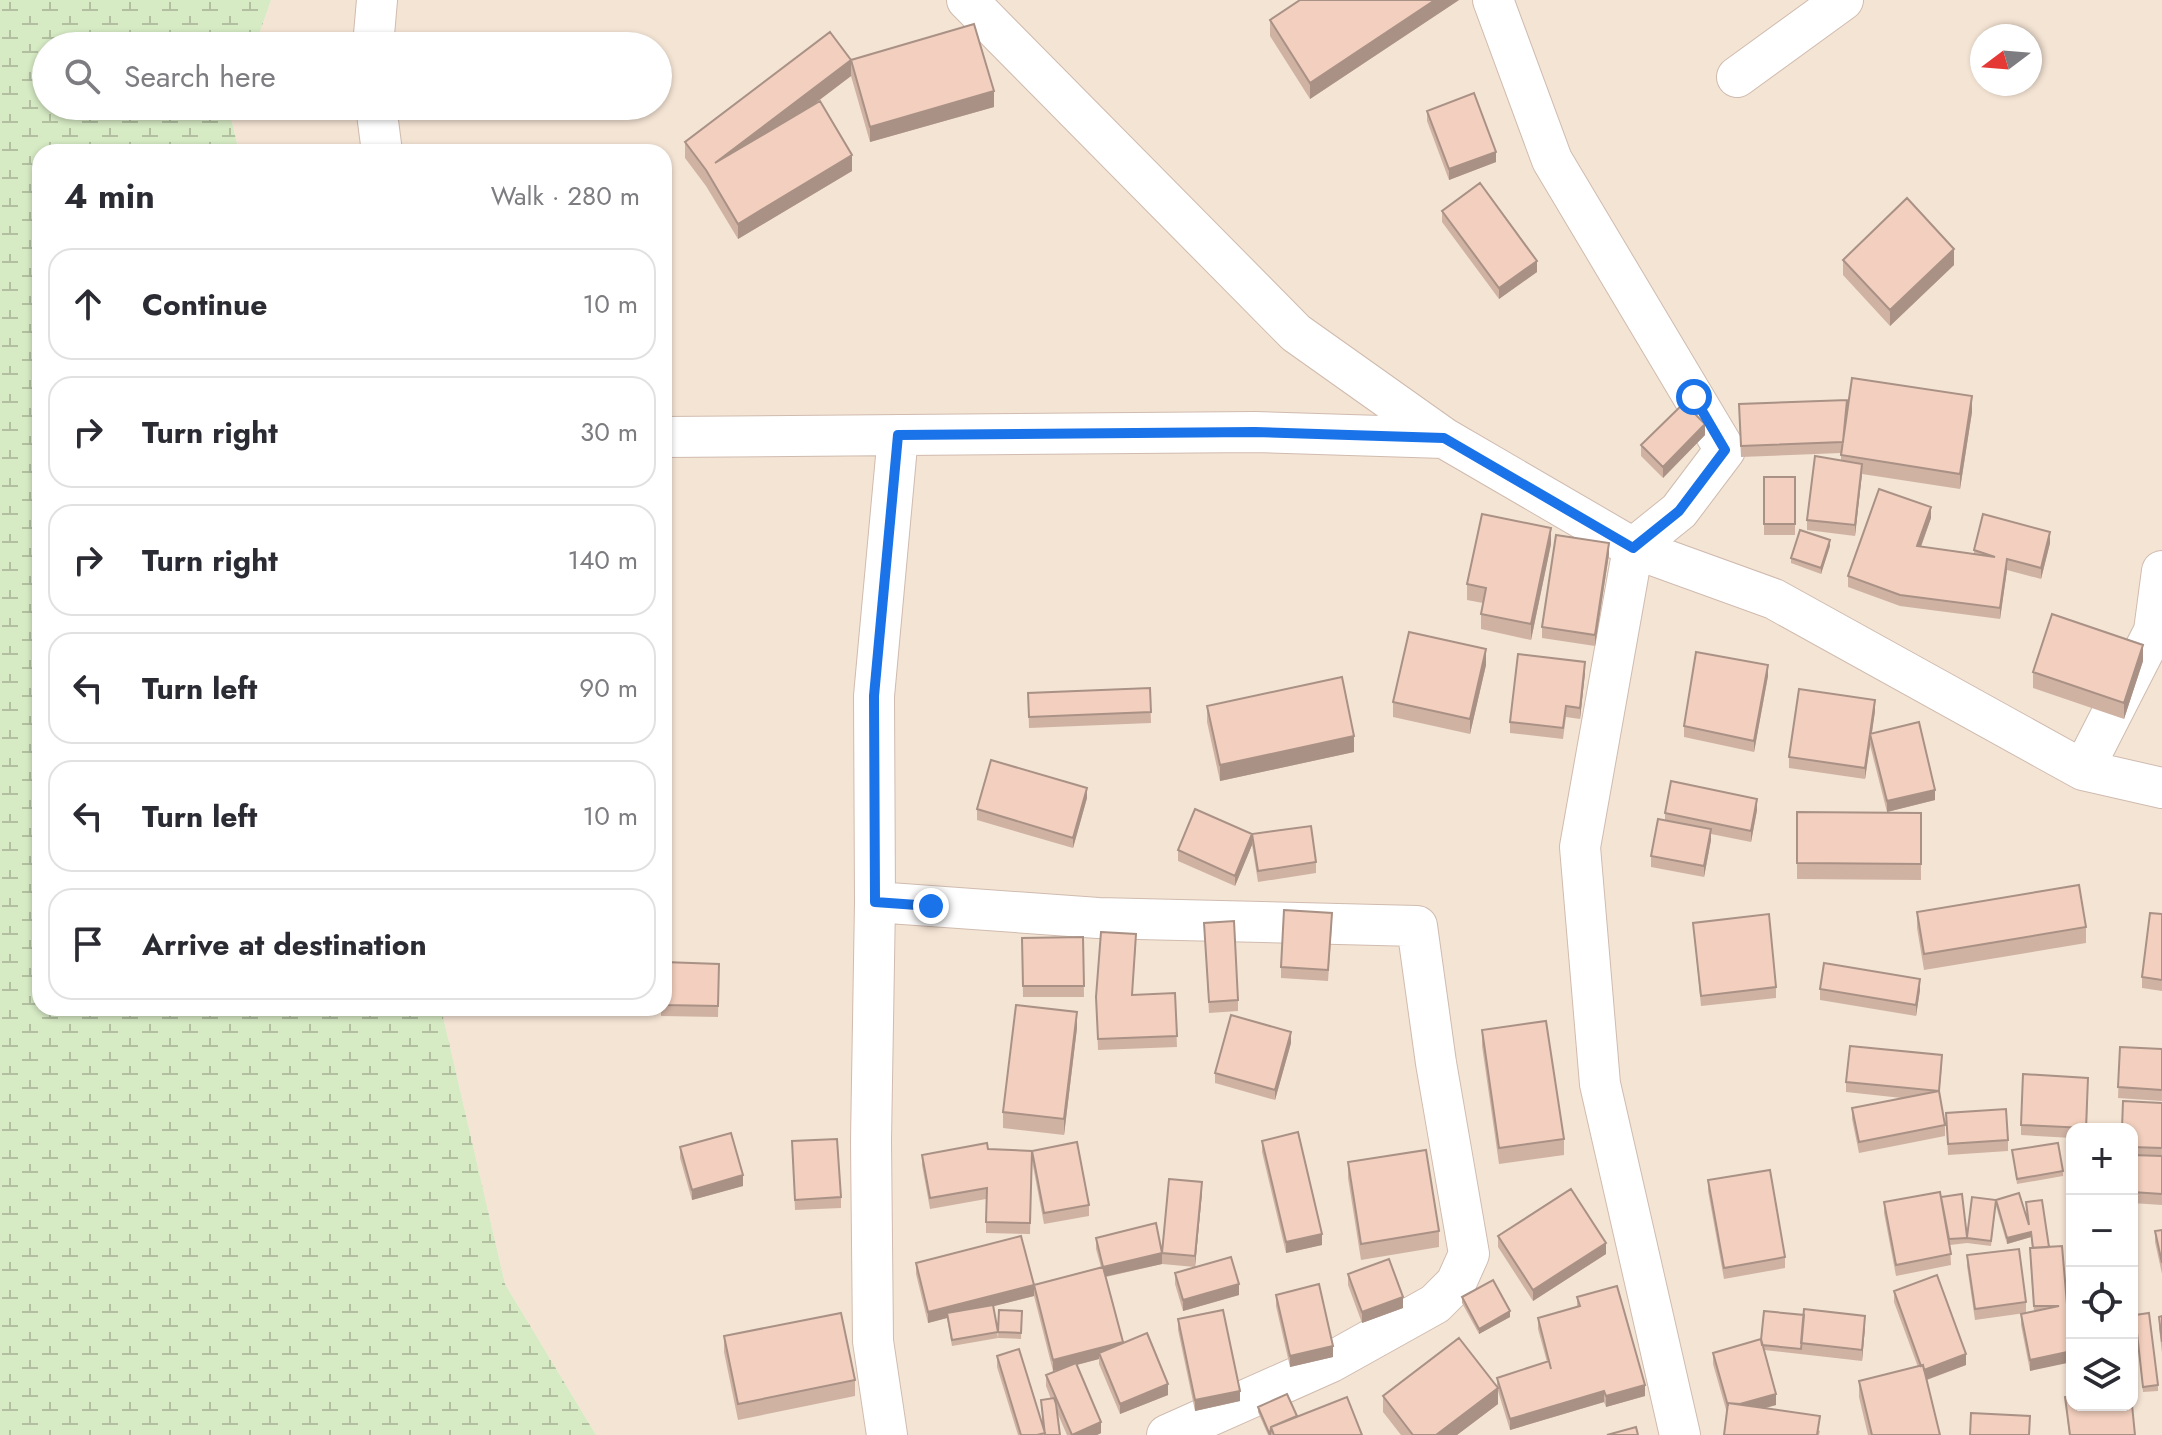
<!DOCTYPE html>
<html lang="en">
<head>
<meta charset="utf-8">
<style>
  body { margin:0; font-family:Jost,sans-serif; background:#f2f2f3; color:#2b2b33 }
  .controls { position:absolute; right:24px; bottom:24px; display:grid; overflow:hidden; border-radius:16px; box-shadow:0 2px 6px #0004 }
  .controls button { width:72px; height:72px; display:grid; place-items:center; padding:0; border:0; border-bottom:2px solid #e1e1e2; background:#fff; color:#2b2b33; font:40px sans-serif }
  .compass { position:absolute; left:1970px; top:24px; width:72px; height:72px; border-radius:50%; background:#fff; box-shadow:0 2px 6px #0004; rotate:254deg }
  .stop { position:absolute; width:24px; height:24px; margin:-18px; border:6px solid #1a73e8; border-radius:50%; background:#fff }
  .stop.end { background:#1a73e8; border-color:#fff; box-shadow:0 2px 8px #0008 }
  .list { margin:0; padding:0; list-style:none }
  h2 { display:flex; justify-content:space-between; align-items:center; height:104px; margin:0; padding:0 32px; font-size:34px }
  h2 small { font-size:26px; font-weight:400; color:#7c7c81 }
  .list li { display:grid; grid-template-columns:52px 1fr auto; gap:24px; align-items:center; box-sizing:border-box; height:112px; margin:0 16px 16px; padding:0 16px; border:2px solid #e1e1e2; border-radius:24px }
  .list b { display:block; font-size:30px; white-space:nowrap }
  .list em { font-size:26px; font-style:normal; color:#7c7c81 }
  .icon { flex:none; width:44px; height:44px; fill:none; stroke:currentColor; stroke-width:2; stroke-linecap:round; stroke-linejoin:round }
  .map { position:relative; flex:none; width:2162px; height:1435px; overflow:hidden }
  .search { position:absolute; background:#fff; box-shadow:0 2px 6px #0004; left:32px; top:32px; width:640px; height:88px; display:flex; align-items:center; gap:20px; box-sizing:border-box; padding:0 28px; border-radius:44px; color:#7c7c81; font-size:30px }
  .panel { position:absolute; background:#fff; box-shadow:0 2px 6px #0004; left:32px; top:144px; width:640px; height:872px; border-radius:24px }
  .map>svg:first-child { display:block }
</style>
</head>
<body>
<div class="map">
<svg width="2162" height="1435" viewBox="0 0 2162 1435">
  <defs>
    <pattern id="wetland-marsh" width="20" height="14" patternUnits="userSpaceOnUse" patternTransform="scale(2)"><rect width="20" height="14" fill="#d6eac4"/><path d="M1 5h8M5 5V1M11 12h8M15 12V8" fill="none" stroke="#b2c0a1"/></pattern>
  </defs>
  <rect width="100%" height="100%" fill="#fcf2e6"/>
  <path fill="#f4e4d4" fill-rule="evenodd" d="M 271,0 L 2162,0 L 2162,1435 L 596,1435 L 505,1284 L 441,1008 L 664,1008 L 664,152 L 239,152 L 231,118 L 235,106 L 658,106 L 658,46 L 255,46 ZM 1982,36 L 2030,36 L 2030,84 L 1982,84 ZM 2072,1129 L 2132,1129 L 2132,1405 L 2072,1405 Z"/>
  <path fill="url(#wetland-marsh)" d="M 0,0 L 271,0 L 255,46 L 46,46 L 46,106 L 235,106 L 231,118 L 239,152 L 40,152 L 40,1008 L 441,1008 L 505,1284 L 596,1435 L 0,1435 Z"/>
  <g fill="none" stroke-linecap="round" stroke-linejoin="round">
    <defs>
      <path id="minor" d="M 967,0 L 1296,333 L 1444,438 L 1633,548 L 1774,599 L 2083,770 L 2162,788
        M 1493,0 L 1552,160 L 1725,450 L 1679,511 L 1633,548 L 1580,847 L 1600,1084 L 1680,1435
        M 373,46 L 377,0
        M 1737,77 L 1843,0
        M 376,106 L 382,152
        M 664,437 L 1255,432 L 1444,438
        M 2083,770 L 2154,631 L 2162,571
        M 875,902 L 1098,918 L 1417,926 L 1436,1063 L 1469,1254 L 1456,1283 L 1435,1304 L 1331,1362 L 1167,1435
        M 887,1435 L 873,1341 L 871,1141 L 875,902 L 874,696 L 898,435"/>
    </defs>
    <use href="#minor" stroke="#d0bbaf" stroke-width="42"/>
    <use href="#minor" stroke="#fff" stroke-width="40"/>
  </g>
  <path fill="#d0b2a3" d="M 1459,0 L 1310,99 L 1270,36 L 1270,20 Z
    M 851,60 L 994,107 L 870,142 L 851,76 L 809,108 L 852,171 L 738,239 L 706,186 L 685,158 L 685,142 Z
    M 1427,111 L 1496,162 L 1449,180 L 1427,121 Z
    M 1442,211 L 1537,272 L 1499,299 L 1442,222 Z
    M 1843,260 L 1954,265 L 1890,326 L 1843,275 Z
    M 1972,412 L 1960,489 L 1862,474 L 1855,536 L 1807,530 L 1807,520 L 1841,460 L 1841,453 L 1741,457 L 1739,415 Z
    M 1705,435 L 1663,478 L 1641,456 L 1641,445 Z
    M 1764,477 L 1795,477 L 1795,535 L 1764,535 Z
    M 1931,518 L 1921,547 L 1974,554 L 1974,550 L 2050,543 L 2041,579 L 2007,570 L 2000,619 L 1900,606 L 1848,587 L 1848,576 Z
    M 1551,544 L 1531,640 L 1481,629 L 1481,614 L 1483,603 L 1467,600 L 1467,584 Z
    M 1830,546 L 1821,574 L 1791,563 L 1791,558 Z
    M 1609,554 L 1595,646 L 1542,638 L 1542,627 Z
    M 2143,661 L 2124,719 L 2033,688 L 2033,672 Z
    M 1486,665 L 1470,734 L 1393,717 L 1393,702 Z
    M 1585,673 L 1580,719 L 1566,717 L 1563,739 L 1510,733 L 1510,722 Z
    M 1768,676 L 1754,752 L 1684,737 L 1684,726 Z
    M 1150,688 L 1151,723 L 1029,728 L 1028,693 Z
    M 1207,706 L 1354,752 L 1220,781 L 1207,722 Z
    M 1875,711 L 1872,733 L 1935,800 L 1887,812 L 1870,745 L 1865,779 L 1789,768 L 1789,757 Z
    M 1087,798 L 1073,848 L 977,820 L 977,809 Z
    M 1195,809 L 1316,862 L 1316,873 L 1258,882 L 1252,845 L 1235,886 L 1178,861 L 1178,850 Z
    M 1757,810 L 1751,842 L 1711,834 L 1711,840 L 1704,877 L 1651,867 L 1651,856 L 1665,820 L 1665,813 Z
    M 1797,812 L 1921,813 L 1921,880 L 1797,879 Z
    M 1917,912 L 2086,927 L 2086,943 L 1924,970 L 1917,928 Z
    M 2162,914 L 2162,991 L 2142,988 L 2142,977 Z
    M 1204,923 L 1238,1000 L 1238,1011 L 1209,1013 Z
    M 1693,923 L 1776,987 L 1776,998 L 1701,1006 Z
    M 1332,924 L 1328,981 L 1281,978 L 1281,967 Z
    M 1083,937 L 1084,997 L 1023,997 L 1022,938 Z
    M 1136,945 L 1132,995 L 1175,993 L 1177,1047 L 1098,1050 L 1096,997 Z
    M 664,962 L 719,964 L 718,1017 L 661,1016 L 661,1008 L 664,1008 Z
    M 1820,989 L 1920,990 L 1916,1016 L 1820,1000 Z
    M 1077,1028 L 1064,1135 L 1003,1128 L 1003,1112 Z
    M 1482,1030 L 1564,1139 L 1564,1155 L 1499,1164 L 1482,1046 Z
    M 1291,1043 L 1275,1100 L 1215,1083 L 1215,1073 Z
    M 2120,1047 L 2162,1049 L 2162,1101 L 2118,1098 Z
    M 1942,1066 L 1939,1095 L 1945,1125 L 1945,1136 L 1859,1153 L 1852,1119 L 1852,1108 L 1902,1098 L 1846,1092 L 1846,1082 Z
    M 2088,1078 L 2087,1129 L 2072,1129 L 2072,1138 L 2021,1135 L 2021,1125 Z
    M 2162,1103 L 2162,1205 L 2132,1203 L 2132,1129 Z
    M 1946,1113 L 2008,1140 L 2008,1151 L 1948,1155 Z
    M 792,1141 L 841,1197 L 841,1208 L 795,1210 Z
    M 1262,1141 L 1322,1245 L 1286,1253 L 1262,1152 Z
    M 680,1147 L 743,1186 L 692,1200 L 680,1158 Z
    M 988,1149 L 1032,1151 L 1030,1234 L 986,1233 L 986,1199 L 930,1209 L 922,1165 L 922,1155 Z
    M 2012,1150 L 2063,1171 L 2063,1176 L 2017,1184 Z
    M 1032,1151 L 1089,1205 L 1089,1216 L 1044,1224 L 1032,1161 Z
    M 1348,1162 L 1439,1231 L 1439,1247 L 1361,1260 L 1348,1178 Z
    M 1708,1180 L 1785,1257 L 1785,1268 L 1724,1279 L 1708,1191 Z
    M 1202,1193 L 1195,1267 L 1162,1264 L 1162,1253 Z
    M 1941,1197 L 1967,1237 L 1996,1200 L 2028,1222 L 2049,1247 L 2067,1304 L 2030,1371 L 2021,1325 L 2021,1314 L 2025,1313 L 1975,1320 L 1967,1266 L 1967,1255 L 2026,1302 L 2026,1313 L 2034,1311 L 2030,1259 L 2030,1248 L 2032,1248 L 2031,1237 L 2007,1244 L 1996,1206 L 1991,1246 L 1967,1243 L 1950,1245 L 1951,1265 L 1896,1276 L 1884,1213 L 1884,1202 Z
    M 2162,1230 L 2162,1274 L 2155,1242 L 2155,1231 Z
    M 1498,1236 L 1606,1254 L 1533,1301 L 1498,1247 Z
    M 1096,1238 L 1162,1264 L 1106,1277 L 1123,1343 L 1168,1395 L 1120,1414 L 1099,1364 L 1099,1359 L 1077,1365 L 1101,1433 L 1097,1435 L 1067,1435 L 1057,1412 L 1060,1435 L 1018,1435 L 997,1367 L 997,1356 L 1043,1427 L 1041,1400 L 1051,1399 L 1046,1386 L 1046,1375 L 1063,1368 L 1053,1371 L 1034,1296 L 1034,1285 L 1101,1267 L 1096,1249 Z
    M 916,1263 L 1034,1296 L 993,1306 L 998,1338 L 952,1346 L 947,1318 L 928,1323 L 916,1274 Z
    M 1175,1273 L 1239,1295 L 1183,1311 L 1175,1284 Z
    M 1348,1274 L 1403,1308 L 1362,1323 L 1348,1285 Z
    M 1894,1291 L 1966,1365 L 1927,1380 L 1940,1435 L 1868,1435 L 1859,1397 L 1859,1381 L 1918,1367 L 1894,1302 Z
    M 1276,1295 L 1333,1357 L 1290,1367 L 1276,1306 Z
    M 1462,1297 L 1510,1317 L 1479,1334 L 1462,1303 Z
    M 1577,1297 L 1645,1396 L 1606,1407 L 1604,1402 L 1510,1430 L 1498,1391 L 1498,1404 L 1457,1435 L 1401,1435 L 1383,1412 L 1383,1396 L 1497,1387 L 1497,1378 L 1547,1362 L 1538,1329 L 1538,1318 L 1577,1307 Z
    M 999,1310 L 1022,1311 L 1021,1339 L 998,1338 Z
    M 2135,1315 L 2158,1385 L 2158,1391 L 2143,1392 Z
    M 2162,1316 L 2162,1353 L 2159,1328 L 2159,1317 Z
    M 1178,1319 L 1240,1401 L 1195,1411 L 1178,1330 Z
    M 1865,1327 L 1862,1361 L 1764,1350 L 1776,1405 L 1766,1408 L 1820,1431 L 1819,1435 L 1724,1435 L 1727,1413 L 1713,1364 L 1713,1353 Z
    M 724,1336 L 855,1380 L 855,1396 L 738,1420 L 724,1352 Z
    M 2065,1397 L 2135,1435 L 2069,1435 Z
    M 1258,1407 L 1297,1416 L 1362,1435 L 1268,1435 L 1258,1412 Z"/>
  <path fill="#a99185" d="M 1435,0 L 1459,0 L 1310,99 L 1310,83 Z
    M 851,60 L 851,76 L 715,179 L 715,163 Z
    M 994,91 L 994,107 L 870,142 L 870,127 Z
    M 1496,152 L 1496,162 L 1449,180 L 1449,169 Z
    M 852,155 L 852,171 L 738,239 L 738,224 Z
    M 1954,249 L 1954,265 L 1890,326 L 1890,310 Z
    M 1537,261 L 1537,272 L 1499,299 L 1499,288 Z
    M 1972,396 L 1972,412 L 1960,489 L 1960,474 Z
    M 1705,424 L 1705,435 L 1663,478 L 1663,467 Z
    M 1862,464 L 1862,474 L 1855,536 L 1855,525 Z
    M 1931,507 L 1931,518 L 1917,557 L 1917,546 Z
    M 1551,528 L 1551,544 L 1531,640 L 1531,624 Z
    M 2050,532 L 2050,543 L 2041,579 L 2041,568 Z
    M 1830,540 L 1830,546 L 1821,574 L 1821,568 Z
    M 1609,543 L 1609,554 L 1595,646 L 1595,635 Z
    M 2007,559 L 2007,570 L 2000,619 L 2000,608 Z
    M 2143,645 L 2143,661 L 2124,719 L 2124,703 Z
    M 1486,649 L 1486,665 L 1470,734 L 1470,719 Z
    M 1585,662 L 1585,673 L 1580,719 L 1580,708 Z
    M 1768,665 L 1768,676 L 1754,752 L 1754,741 Z
    M 1875,700 L 1875,711 L 1871,738 L 1870,734 Z
    M 1870,734 L 1870,745 L 1865,779 L 1865,768 Z
    M 1354,736 L 1354,752 L 1220,781 L 1220,765 Z
    M 1087,788 L 1087,798 L 1073,848 L 1073,838 Z
    M 1935,790 L 1935,800 L 1887,812 L 1887,801 Z
    M 1757,799 L 1757,810 L 1751,842 L 1751,831 Z
    M 1711,829 L 1711,840 L 1704,877 L 1704,866 Z
    M 1252,834 L 1252,845 L 1235,886 L 1235,876 Z
    M 1920,979 L 1920,990 L 1916,1016 L 1916,1005 Z
    M 1077,1012 L 1077,1028 L 1064,1135 L 1064,1119 Z
    M 1291,1032 L 1291,1043 L 1275,1100 L 1275,1090 Z
    M 743,1175 L 743,1186 L 692,1200 L 692,1190 Z
    M 1202,1182 L 1202,1193 L 1195,1267 L 1195,1256 Z
    M 2031,1232 L 2031,1237 L 2007,1244 L 2007,1238 Z
    M 1322,1234 L 1322,1245 L 1286,1253 L 1286,1242 Z
    M 1606,1243 L 1606,1254 L 1533,1301 L 1533,1290 Z
    M 1162,1253 L 1162,1264 L 1103,1277 L 1103,1267 Z
    M 1239,1284 L 1239,1295 L 1183,1311 L 1183,1300 Z
    M 1034,1285 L 1034,1296 L 948,1318 L 947,1313 L 947,1318 L 928,1323 L 928,1312 Z
    M 1403,1297 L 1403,1308 L 1362,1323 L 1362,1312 Z
    M 1510,1311 L 1510,1317 L 1479,1334 L 1479,1329 Z
    M 1865,1316 L 1865,1327 L 1862,1361 L 1862,1350 Z
    M 1123,1342 L 1123,1353 L 1099,1353 L 1099,1359 L 1053,1371 L 1053,1360 Z
    M 1333,1346 L 1333,1357 L 1290,1367 L 1290,1356 Z
    M 2072,1351 L 2072,1362 L 2030,1371 L 2030,1360 Z
    M 1966,1354 L 1966,1365 L 1923,1381 L 1923,1370 Z
    M 1168,1384 L 1168,1395 L 1120,1414 L 1120,1404 Z
    M 1645,1385 L 1645,1396 L 1606,1407 L 1606,1396 Z
    M 1498,1388 L 1498,1404 L 1457,1435 L 1436,1435 Z
    M 1240,1391 L 1240,1401 L 1195,1411 L 1195,1400 Z
    M 1604,1391 L 1604,1402 L 1510,1430 L 1510,1419 Z
    M 1776,1394 L 1776,1405 L 1728,1418 L 1728,1408 Z
    M 1101,1422 L 1101,1433 L 1097,1435 L 1072,1435 Z"/>
  <path fill="#f2cfbe" stroke="#a99185" stroke-width="2" d="M 1300,0 L 1435,0 L 1310,83 L 1270,20 Z
    M 974,24 L 994,91 L 870,127 L 851,60 Z
    M 830,32 L 851,60 L 715,163 L 820,101 L 852,155 L 738,224 L 706,170 L 685,142 Z
    M 1474,93 L 1496,152 L 1449,169 L 1427,111 Z
    M 1480,183 L 1537,261 L 1499,288 L 1442,211 Z
    M 1907,198 L 1954,249 L 1890,310 L 1843,260 Z
    M 1852,378 L 1972,396 L 1960,474 L 1841,455 Z
    M 1847,400 L 1843,442 L 1741,446 L 1739,404 Z
    M 1684,403 L 1705,424 L 1663,467 L 1641,445 Z
    M 1815,456 L 1862,464 L 1855,525 L 1807,520 Z
    M 1764,477 L 1795,477 L 1795,524 L 1764,524 Z
    M 1879,489 L 1931,507 L 1917,546 L 1995,557 L 1974,550 L 1983,514 L 2050,532 L 2041,568 L 2007,559 L 2000,608 L 1900,595 L 1848,576 Z
    M 1482,514 L 1551,528 L 1531,624 L 1481,614 L 1486,588 L 1467,584 Z
    M 1800,530 L 1830,540 L 1821,568 L 1791,558 Z
    M 1556,535 L 1609,543 L 1595,635 L 1542,627 Z
    M 2052,614 L 2143,645 L 2124,703 L 2033,672 Z
    M 1409,632 L 1486,649 L 1470,719 L 1393,702 Z
    M 1696,652 L 1768,665 L 1754,741 L 1684,726 Z
    M 1518,654 L 1585,662 L 1580,708 L 1566,706 L 1563,728 L 1510,722 Z
    M 1342,677 L 1354,736 L 1220,765 L 1207,706 Z
    M 1150,688 L 1151,712 L 1029,717 L 1028,693 Z
    M 1799,689 L 1875,700 L 1870,734 L 1919,722 L 1935,790 L 1887,801 L 1870,734 L 1865,768 L 1789,757 Z
    M 991,760 L 1087,788 L 1073,838 L 977,809 Z
    M 1671,781 L 1757,799 L 1751,831 L 1665,813 Z
    M 1195,809 L 1252,834 L 1235,876 L 1178,850 Z
    M 1797,812 L 1921,813 L 1921,864 L 1797,863 Z
    M 1658,819 L 1711,829 L 1704,866 L 1651,856 Z
    M 1311,826 L 1316,862 L 1258,871 L 1252,834 Z
    M 2079,885 L 2086,927 L 1924,954 L 1917,912 Z
    M 1284,910 L 1332,913 L 1328,970 L 1281,967 Z
    M 2150,913 L 2162,914 L 2162,980 L 2142,977 Z
    M 1769,914 L 1776,987 L 1701,996 L 1693,923 Z
    M 1234,921 L 1238,1000 L 1209,1002 L 1204,923 Z
    M 1101,932 L 1136,934 L 1132,995 L 1175,993 L 1177,1036 L 1098,1039 L 1096,997 Z
    M 1083,937 L 1084,986 L 1023,986 L 1022,938 Z
    M 664,962 L 719,964 L 718,1006 L 664,1005 Z
    M 1824,963 L 1920,979 L 1916,1005 L 1820,989 Z
    M 1016,1005 L 1077,1012 L 1064,1119 L 1003,1112 Z
    M 1231,1015 L 1291,1032 L 1275,1090 L 1215,1073 Z
    M 1546,1021 L 1564,1139 L 1499,1148 L 1482,1030 Z
    M 1850,1046 L 1942,1055 L 1939,1091 L 1846,1082 Z
    M 2120,1047 L 2162,1049 L 2162,1090 L 2118,1087 Z
    M 2023,1074 L 2088,1078 L 2086,1128 L 2021,1125 Z
    M 1939,1091 L 1945,1125 L 1859,1142 L 1852,1108 Z
    M 2123,1101 L 2162,1103 L 2162,1148 L 2132,1147 L 2132,1129 L 2122,1129 Z
    M 2006,1109 L 2008,1140 L 1948,1144 L 1946,1113 Z
    M 1298,1132 L 1322,1234 L 1286,1242 L 1262,1141 Z
    M 731,1133 L 743,1175 L 692,1190 L 680,1147 Z
    M 837,1139 L 841,1197 L 795,1200 L 792,1141 Z
    M 1077,1142 L 1089,1205 L 1044,1213 L 1032,1151 Z
    M 987,1143 L 988,1149 L 1032,1151 L 1030,1223 L 986,1222 L 987,1188 L 930,1198 L 922,1155 Z
    M 2058,1143 L 2063,1171 L 2017,1179 L 2012,1150 Z
    M 1426,1150 L 1439,1231 L 1361,1244 L 1348,1162 Z
    M 2132,1155 L 2162,1156 L 2162,1194 L 2132,1192 Z
    M 1770,1170 L 1785,1257 L 1724,1268 L 1708,1180 Z
    M 1169,1179 L 1202,1182 L 1195,1256 L 1162,1253 Z
    M 2069,1182 L 2072,1182 L 2072,1206 Z
    M 1571,1189 L 1606,1243 L 1533,1290 L 1498,1236 Z
    M 1940,1192 L 1951,1254 L 1896,1265 L 1884,1202 Z
    M 2019,1193 L 2029,1225 L 2026,1202 L 2042,1200 L 2049,1247 L 2033,1248 L 2031,1232 L 2007,1238 L 1996,1200 Z
    M 1962,1194 L 1967,1237 L 1972,1197 L 1996,1200 L 1991,1241 L 1967,1238 L 1949,1239 L 1941,1197 Z
    M 1156,1223 L 1162,1253 L 1103,1267 L 1123,1342 L 1053,1360 L 1034,1285 L 1103,1267 L 1096,1238 Z
    M 2162,1230 L 2162,1263 L 2155,1231 Z
    M 1021,1236 L 1034,1285 L 928,1312 L 916,1263 Z
    M 2062,1246 L 2067,1304 L 2072,1330 L 2072,1351 L 2030,1360 L 2021,1314 L 2059,1306 L 2034,1306 L 2030,1248 Z
    M 2019,1249 L 2026,1302 L 1975,1309 L 1967,1255 Z
    M 1231,1257 L 1239,1284 L 1183,1300 L 1175,1273 Z
    M 1389,1259 L 1403,1297 L 1362,1312 L 1348,1274 Z
    M 1937,1275 L 1966,1354 L 1924,1370 L 1923,1365 L 1921,1366 L 1894,1291 Z
    M 1493,1280 L 1510,1311 L 1479,1329 L 1462,1297 Z
    M 1319,1284 L 1333,1346 L 1290,1356 L 1276,1295 Z
    M 1617,1286 L 1645,1385 L 1606,1396 L 1604,1391 L 1510,1419 L 1497,1378 L 1549,1361 L 1551,1369 L 1538,1318 L 1580,1306 L 1577,1297 Z
    M 993,1305 L 998,1332 L 952,1340 L 947,1313 Z
    M 1804,1309 L 1865,1316 L 1862,1350 L 1801,1343 Z
    M 999,1310 L 1022,1311 L 1021,1333 L 998,1332 Z
    M 1223,1310 L 1240,1391 L 1195,1400 L 1178,1319 Z
    M 1764,1311 L 1804,1315 L 1801,1349 L 1762,1345 L 1761,1340 Z
    M 841,1313 L 855,1380 L 738,1404 L 724,1336 Z
    M 2149,1313 L 2158,1385 L 2143,1387 L 2135,1315 Z
    M 2162,1316 L 2162,1342 L 2159,1317 Z
    M 1147,1333 L 1168,1384 L 1120,1404 L 1099,1353 Z
    M 1459,1338 L 1498,1388 L 1436,1435 L 1413,1435 L 1383,1396 Z
    M 1761,1339 L 1776,1394 L 1740,1404 L 1728,1403 L 1728,1406 L 1713,1353 Z
    M 1019,1349 L 1045,1433 L 1037,1435 L 1021,1435 L 997,1356 Z
    M 1076,1363 L 1101,1422 L 1072,1435 L 1046,1375 Z
    M 1923,1365 L 1940,1435 L 1872,1435 L 1859,1381 Z
    M 1287,1394 L 1297,1416 L 1271,1427 L 1270,1435 L 1258,1407 Z
    M 2072,1396 L 2072,1405 L 2132,1405 L 2135,1435 L 2070,1435 L 2065,1397 Z
    M 1347,1397 L 1362,1435 L 1274,1435 L 1271,1427 Z
    M 1054,1398 L 1056,1404 L 1060,1435 L 1045,1435 L 1041,1400 Z
    M 1728,1403 L 1820,1416 L 1817,1435 L 1724,1435 Z
    M 1971,1413 L 2030,1416 L 2029,1435 L 1970,1435 Z
    M 1636,1427 L 1638,1435 L 1607,1435 Z"/>
  <g fill="none" stroke-linecap="round" stroke-linejoin="round">
    <path stroke="#1a73e8" stroke-width="10" d="M 931,906 L 875,902 L 874,696 L 898,435 L 1255,432 L 1444,438 L 1633,548 L 1679,511 L 1725,450 L 1694,397"/>
  </g>
</svg>
<div class="controls">
<button>+</button>
<button>−</button>
<button><svg class="icon" aria-label="locate" viewBox="0 0 24 24"><circle cx="12" cy="12" r="6"/><path d="M12 2v4M12 18v4M2 12h4M18 12h4"/></svg></button>
<button><svg class="icon" aria-label="layers" viewBox="0 0 24 24"><path d="M12 4l9 5-9 5-9-5zM3 14l9 5 9-5"/></svg></button>
</div>
<svg class="compass" viewBox="-18 -18 36 36"><path d="M0-13l5 13h-10z" fill="#e53935"/><path d="M0 13l5-13h-10z" fill="#7c7c81"/></svg>
<div class="stop" style="left:1694px;top:397px"></div>
<div class="stop end" style="left:931px;top:906px"></div>
<div class="search"><svg class="icon" aria-label="search" viewBox="0 0 24 24"><circle cx="10" cy="10" r="6"/><path d="M15 15l6 6"/></svg>Search here</div>
<section class="panel">
<h2>4 min<small>Walk · 280 m</small></h2>
<ul class="list">
<li><svg class="icon" aria-label="ahead" viewBox="0 0 24 24"><path d="M12 20V5M6 11l6-6 6 6"/></svg><div><b>Continue</b></div><em>10 m</em></li>
<li><svg class="icon" aria-label="right" viewBox="0 0 24 24"><path d="M7 20v-9h11M14 6l5 5-5 5"/></svg><div><b>Turn right</b></div><em>30 m</em></li>
<li><svg class="icon" aria-label="right" viewBox="0 0 24 24"><path d="M7 20v-9h11M14 6l5 5-5 5"/></svg><div><b>Turn right</b></div><em>140 m</em></li>
<li><svg class="icon" aria-label="left" viewBox="0 0 24 24"><path d="M17 20v-9H6M10 6l-5 5 5 5"/></svg><div><b>Turn left</b></div><em>90 m</em></li>
<li><svg class="icon" aria-label="left" viewBox="0 0 24 24"><path d="M17 20v-9H6M10 6l-5 5 5 5"/></svg><div><b>Turn left</b></div><em>10 m</em></li>
<li><svg class="icon" aria-label="arrive" viewBox="0 0 24 24"><path d="M6 21V4h12l-3 4 3 4H6"/></svg><div><b>Arrive at destination</b></div></li>
</ul>
</section>
</div>
</body>
</html>
